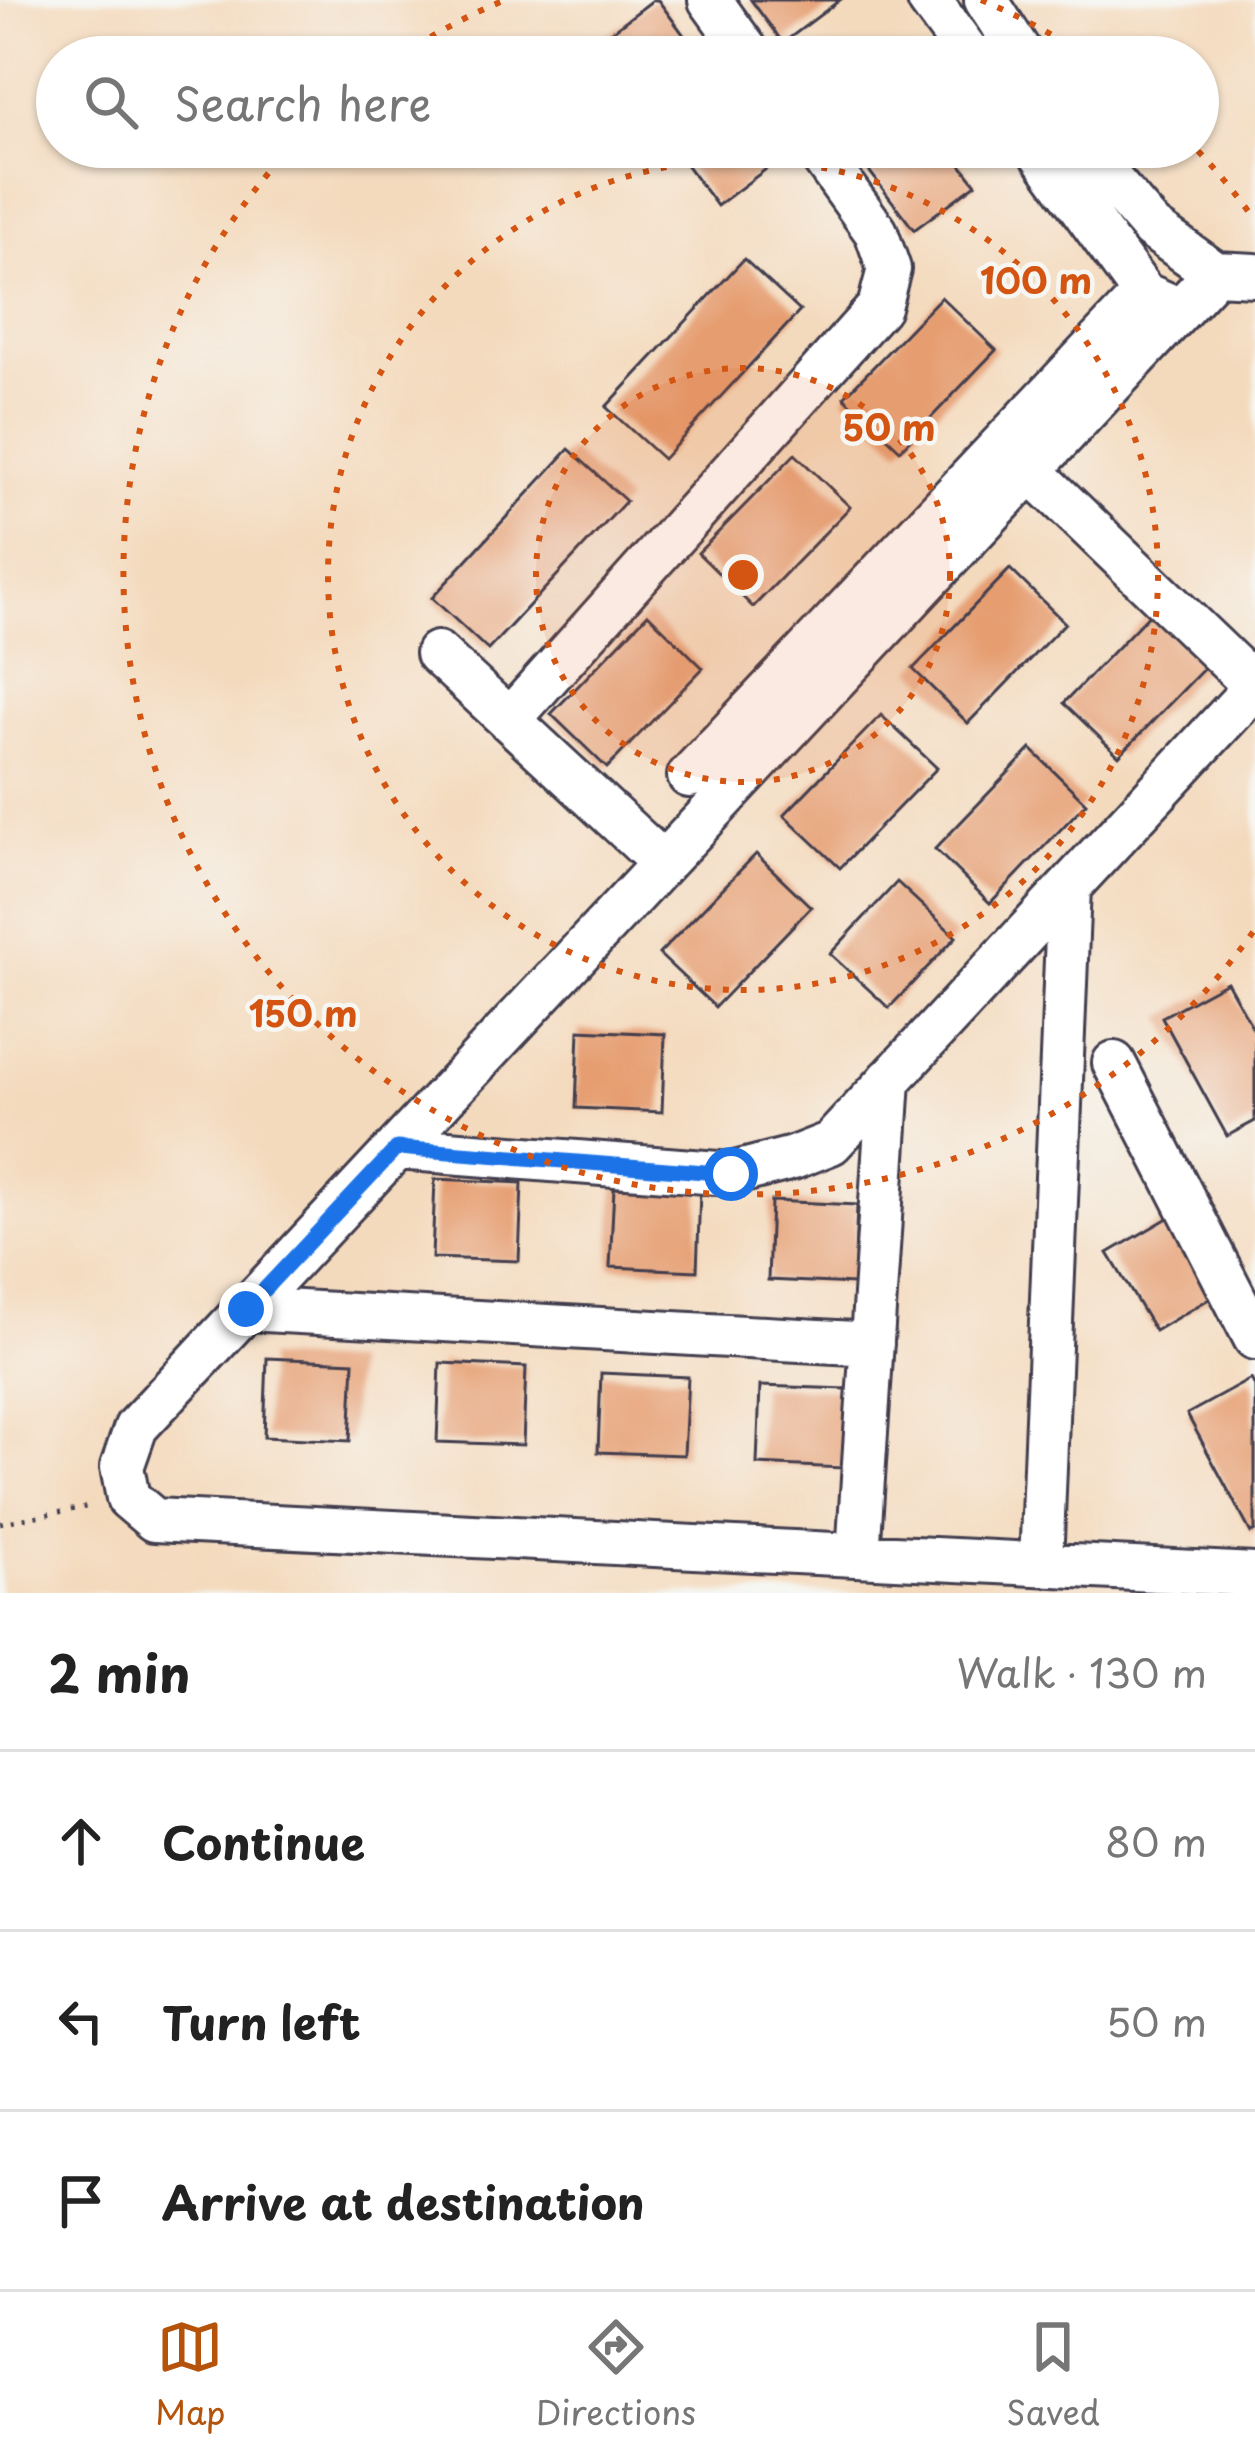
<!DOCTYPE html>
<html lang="en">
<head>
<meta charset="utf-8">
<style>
  body { margin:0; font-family:"Playpen Sans",sans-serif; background:#f2f2f2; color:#222 }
  .stop { position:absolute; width:36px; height:36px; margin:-27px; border:9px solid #1a73e8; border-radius:50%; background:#fff }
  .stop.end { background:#1a73e8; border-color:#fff; box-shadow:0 3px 12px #0008 }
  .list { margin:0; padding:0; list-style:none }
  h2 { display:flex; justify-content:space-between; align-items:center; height:156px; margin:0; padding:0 48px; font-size:51px }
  h2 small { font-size:39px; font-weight:400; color:#767676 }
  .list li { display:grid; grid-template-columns:78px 1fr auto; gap:36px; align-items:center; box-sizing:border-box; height:180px; padding:0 48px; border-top:3px solid #e0e0e0 }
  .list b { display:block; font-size:45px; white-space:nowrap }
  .list em { font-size:39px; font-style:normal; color:#767676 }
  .icon { flex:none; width:66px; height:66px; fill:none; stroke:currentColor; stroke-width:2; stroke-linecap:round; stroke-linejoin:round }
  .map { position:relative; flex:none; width:1255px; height:1593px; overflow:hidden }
  .search { position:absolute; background:#fff; box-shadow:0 3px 9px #0004; left:36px; right:36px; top:36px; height:132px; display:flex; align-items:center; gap:30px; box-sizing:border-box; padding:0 42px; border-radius:66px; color:#767676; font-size:45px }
  .sheet { height:696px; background:#fff }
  nav { display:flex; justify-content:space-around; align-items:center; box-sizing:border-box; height:168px; border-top:3px solid #e0e0e0; background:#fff; font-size:33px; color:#767676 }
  nav a { display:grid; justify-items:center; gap:6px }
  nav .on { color:#b45309 }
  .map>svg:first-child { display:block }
</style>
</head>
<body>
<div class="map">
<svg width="1255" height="1593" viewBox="0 0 1255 1593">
  <rect width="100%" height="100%" fill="#f6f6f2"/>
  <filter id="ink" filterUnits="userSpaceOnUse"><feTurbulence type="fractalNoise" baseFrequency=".00833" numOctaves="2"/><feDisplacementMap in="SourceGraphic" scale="24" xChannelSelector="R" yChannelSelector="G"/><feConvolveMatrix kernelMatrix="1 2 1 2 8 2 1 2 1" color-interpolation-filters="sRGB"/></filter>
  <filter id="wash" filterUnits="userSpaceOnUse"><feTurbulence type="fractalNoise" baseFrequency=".004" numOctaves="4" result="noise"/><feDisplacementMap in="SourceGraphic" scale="48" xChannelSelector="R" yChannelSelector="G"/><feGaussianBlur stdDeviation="2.7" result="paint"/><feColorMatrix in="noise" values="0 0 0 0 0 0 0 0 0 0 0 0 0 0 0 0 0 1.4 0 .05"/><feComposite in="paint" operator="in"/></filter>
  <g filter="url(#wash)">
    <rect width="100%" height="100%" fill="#f4dabd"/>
    <g id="blocks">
      <path fill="#e69e71" d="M 653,0 L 658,0 L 700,57 L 605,57 L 595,44 Z
        M 751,0 L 840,0 L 783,43 Z
        M 673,147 L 768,147 L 778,160 L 717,206 Z
        M 851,147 L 947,147 L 976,184 L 914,230 Z
        M 744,259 L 800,311 L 663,459 L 606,407 Z
        M 941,297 L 996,350 L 900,450 L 844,397 Z
        M 569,449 L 626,501 L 488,650 L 432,598 Z
        M 795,454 L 850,507 L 753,607 L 698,553 Z
        M 1010,569 L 1065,623 L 968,723 L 913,669 Z
        M 1160,603 L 1216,656 L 1119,756 L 1064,703 Z
        M 648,614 L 703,668 L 607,768 L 551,714 Z
        M 881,715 L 937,768 L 840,868 L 784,815 Z
        M 1031,749 L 1086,803 L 990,903 L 935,849 Z
        M 756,854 L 811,907 L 715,1007 L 659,954 Z
        M 897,882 L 956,937 L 889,1008 L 830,954 Z
        M 1227,982 L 1255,1032 L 1255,1121 L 1227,1136 L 1162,1017 Z
        M 579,1030 L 665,1034 L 662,1112 L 576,1108 Z
        M 435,1179 L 522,1183 L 519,1261 L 432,1258 Z
        M 614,1188 L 700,1192 L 697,1271 L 610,1267 Z
        M 771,1201 L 857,1205 L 854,1284 L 768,1280 Z
        M 1173,1215 L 1219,1293 L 1155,1331 L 1108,1253 Z
        M 267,1358 L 354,1362 L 350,1441 L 264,1437 Z
        M 440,1363 L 526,1367 L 523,1445 L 437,1442 Z
        M 601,1373 L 688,1377 L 684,1455 L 598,1452 Z
        M 1251,1379 L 1255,1386 L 1255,1531 L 1251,1533 L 1187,1414 Z
        M 760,1386 L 847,1389 L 843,1468 L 757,1464 Z"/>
    </g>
  </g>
  <g filter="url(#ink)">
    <use href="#blocks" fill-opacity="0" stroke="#423e4e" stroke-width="3"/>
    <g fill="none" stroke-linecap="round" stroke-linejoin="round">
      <defs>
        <path id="minor" d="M 710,0 L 751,57
          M 929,0 L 971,57
          M 986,0 L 1023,57
          M 1037,147 L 1144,294
          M 1082,147 L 1152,228 L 1215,273 L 1255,275
          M 1215,273 L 136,1427 L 122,1467 L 128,1498 L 154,1520 L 1255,1575
          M 1030,470 L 1255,686
          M 437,653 L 663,863
          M 509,720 L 879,307 L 889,269 L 876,232 L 815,147
          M 689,776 L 1144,294 L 1180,310
          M 1114,1063 L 1255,1338
          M 397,1148 L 731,1174 L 793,1158 L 831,1143 L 1255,687
          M 246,1309 L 872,1344
          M 858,1555 L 889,1080
          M 1041,1564 L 1069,887"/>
      </defs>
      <use href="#minor" stroke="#423e4e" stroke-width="48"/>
      <path stroke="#423e4e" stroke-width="4.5" stroke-dasharray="3 9" stroke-linecap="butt" d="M 0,1523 L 93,1506"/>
      <use href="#minor" stroke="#fff" stroke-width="42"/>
    </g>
  </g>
  <g fill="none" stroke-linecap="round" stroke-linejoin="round" filter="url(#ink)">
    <path stroke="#1a73e8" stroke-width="15" d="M 246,1309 L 397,1148 L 731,1174"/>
  </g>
  <circle cx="743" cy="575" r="207" fill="#d45411" fill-opacity=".12"/>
  <g fill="none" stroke="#d45411" stroke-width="6" stroke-dasharray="6 12">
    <circle cx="743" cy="575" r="207"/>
    <circle cx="743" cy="575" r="415"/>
    <path d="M1253 932A622 622 0 1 1 288 151M400 56A622 622 0 0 1 505 0M981 0A622 622 0 0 1 1086 56M1198 151A622 622 0 0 1 1253 218"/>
  </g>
  <circle cx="743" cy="575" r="18" fill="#d45411" stroke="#f6f6f2" stroke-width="6"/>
  <g font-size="36" text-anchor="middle" font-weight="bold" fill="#d45411" stroke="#f6f6f2" stroke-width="9" stroke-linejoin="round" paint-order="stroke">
    <text x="1036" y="294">100 m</text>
    <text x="889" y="441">50 m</text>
    <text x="303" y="1027">150 m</text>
  </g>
</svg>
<div class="stop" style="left:731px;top:1174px"></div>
<div class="stop end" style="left:246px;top:1309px"></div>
<div class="search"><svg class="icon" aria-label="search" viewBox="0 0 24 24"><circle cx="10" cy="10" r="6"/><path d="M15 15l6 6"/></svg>Search here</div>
</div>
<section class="sheet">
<h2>2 min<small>Walk · 130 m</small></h2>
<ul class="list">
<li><svg class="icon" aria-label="ahead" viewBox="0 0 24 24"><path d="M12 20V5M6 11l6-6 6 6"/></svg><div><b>Continue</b></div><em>80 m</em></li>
<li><svg class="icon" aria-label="left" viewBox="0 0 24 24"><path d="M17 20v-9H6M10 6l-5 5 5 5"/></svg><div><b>Turn left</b></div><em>50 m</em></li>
<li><svg class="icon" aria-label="arrive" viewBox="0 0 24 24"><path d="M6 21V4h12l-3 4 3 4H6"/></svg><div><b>Arrive at destination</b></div></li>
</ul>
</section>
<nav>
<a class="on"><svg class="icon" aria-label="map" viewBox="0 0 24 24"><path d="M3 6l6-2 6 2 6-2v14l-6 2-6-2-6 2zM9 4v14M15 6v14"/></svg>Map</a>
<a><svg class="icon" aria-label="directions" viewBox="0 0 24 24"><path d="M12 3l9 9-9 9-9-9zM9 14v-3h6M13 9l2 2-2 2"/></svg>Directions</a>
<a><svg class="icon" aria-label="saved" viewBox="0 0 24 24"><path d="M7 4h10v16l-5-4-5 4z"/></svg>Saved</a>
</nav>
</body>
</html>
